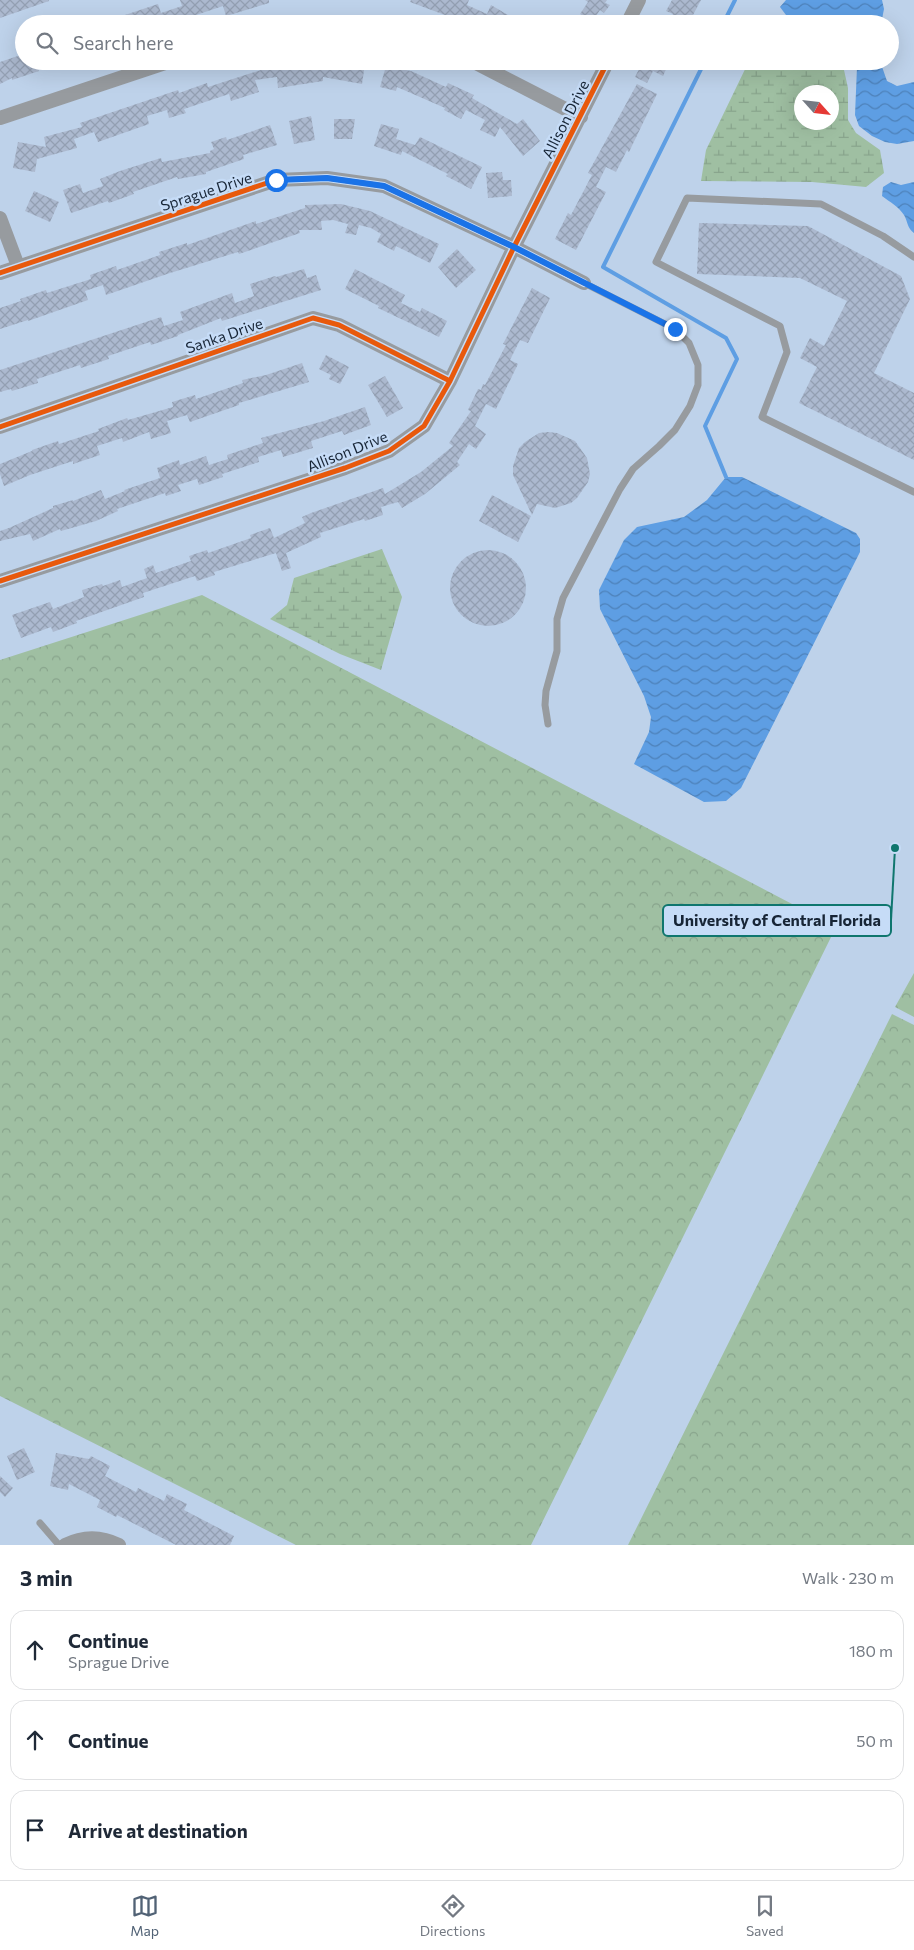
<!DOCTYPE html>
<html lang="en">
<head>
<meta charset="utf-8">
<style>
  body { margin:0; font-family:Commissioner,sans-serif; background:#f6f6f7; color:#1f2937 }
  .compass { position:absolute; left:794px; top:85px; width:45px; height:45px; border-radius:50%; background:#fff; box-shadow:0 5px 20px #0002; rotate:117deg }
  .stop { position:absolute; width:15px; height:15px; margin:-11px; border:4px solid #1a73e8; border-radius:50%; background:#fff }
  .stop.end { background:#1a73e8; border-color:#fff; box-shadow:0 1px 5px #0008 }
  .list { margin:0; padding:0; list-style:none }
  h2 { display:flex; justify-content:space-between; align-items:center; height:65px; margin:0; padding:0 20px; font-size:21px }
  h2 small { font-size:16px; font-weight:400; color:#747a83 }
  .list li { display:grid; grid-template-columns:32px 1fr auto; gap:15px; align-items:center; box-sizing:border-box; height:80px; margin:0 10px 10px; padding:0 10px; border:1px solid #e0e1e3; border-radius:15px }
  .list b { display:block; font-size:19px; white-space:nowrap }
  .list p { margin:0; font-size:16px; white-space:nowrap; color:#747a83 }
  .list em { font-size:16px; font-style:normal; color:#747a83 }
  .icon { flex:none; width:28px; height:28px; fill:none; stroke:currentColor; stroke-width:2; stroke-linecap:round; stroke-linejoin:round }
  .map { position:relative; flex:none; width:914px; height:1545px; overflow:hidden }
  .search { position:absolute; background:#fff; box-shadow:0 5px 20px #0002; left:15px; right:15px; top:15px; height:55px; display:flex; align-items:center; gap:12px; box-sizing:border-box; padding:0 18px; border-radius:28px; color:#747a83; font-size:19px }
  .sheet { height:335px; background:#fff }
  nav { display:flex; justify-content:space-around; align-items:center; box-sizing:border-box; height:70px; border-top:1px solid #e0e1e3; background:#fff; font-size:14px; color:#747a83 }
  nav a { display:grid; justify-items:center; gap:2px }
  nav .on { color:#516275 }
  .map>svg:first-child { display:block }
</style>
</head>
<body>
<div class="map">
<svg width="914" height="1545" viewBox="0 0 914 1545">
  <defs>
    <pattern id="forest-crowns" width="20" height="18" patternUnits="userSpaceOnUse" patternTransform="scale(1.25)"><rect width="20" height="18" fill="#9fbfa2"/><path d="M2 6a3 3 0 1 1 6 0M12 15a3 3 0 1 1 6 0" fill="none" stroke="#88a48c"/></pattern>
    <pattern id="wetland-marsh" width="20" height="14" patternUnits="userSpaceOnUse" patternTransform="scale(1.25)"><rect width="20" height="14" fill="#9fbfa2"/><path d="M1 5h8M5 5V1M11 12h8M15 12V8" fill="none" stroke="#88a48c"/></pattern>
    <pattern id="water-waves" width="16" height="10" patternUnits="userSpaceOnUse" patternTransform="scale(1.25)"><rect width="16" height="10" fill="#5e9ee3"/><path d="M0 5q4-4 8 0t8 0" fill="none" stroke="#4d81b9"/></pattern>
    <pattern id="building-cross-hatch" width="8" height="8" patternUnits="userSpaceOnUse" patternTransform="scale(1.25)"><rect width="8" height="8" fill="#acb9cf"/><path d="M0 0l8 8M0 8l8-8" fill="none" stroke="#939fb2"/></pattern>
  </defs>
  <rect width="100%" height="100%" fill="#bed2ea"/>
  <path fill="url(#forest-crowns)" d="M 202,595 L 836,927 L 531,1545 L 296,1545 L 0,1396 L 0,660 Z
    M 914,973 L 914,1017 L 895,1007 Z
    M 892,1014 L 914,1025 L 914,1545 L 628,1545 Z"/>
  <path fill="url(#wetland-marsh)" fill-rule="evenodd" d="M 749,61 L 842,61 L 848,88 L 848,120 L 856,133 L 880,150 L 884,173 L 866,187 L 812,182 L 701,181 L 706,150 ZM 802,92 L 832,92 L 832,122 L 802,122 Z
    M 382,549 L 402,597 L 381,670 L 340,654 L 270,619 L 287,605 L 294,578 Z"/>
  <path fill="url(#water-waves)" d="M 786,0 L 882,0 L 884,9 L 881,24 L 801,24 L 789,19 L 780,7 Z
    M 853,61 L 880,61 L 887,81 L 897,86 L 914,82 L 914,141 L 897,144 L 885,142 L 872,136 L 859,126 L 855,115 L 857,67 Z
    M 891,182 L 901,185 L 914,182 L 914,233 C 907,228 908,222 904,215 C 899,207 890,202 882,196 L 883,187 Z
    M 726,477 L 742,477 L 856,533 L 860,539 L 860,552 L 741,788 L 726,801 L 704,802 L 634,764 L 649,732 L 651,717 L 644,696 L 600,609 L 599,590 L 624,540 L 637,527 L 684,517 L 707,500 Z"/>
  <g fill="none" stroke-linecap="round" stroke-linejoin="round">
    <path stroke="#5e9ee3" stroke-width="4" d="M 723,24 L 735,0
      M 705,61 L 603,267 L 726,338 L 737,359 L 705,426 L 726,477"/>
  </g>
  <path fill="url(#building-cross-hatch)" d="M 0,0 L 49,0 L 49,1 L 0,18 Z
    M 180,0 L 269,0 L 269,3 L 226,16 L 223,6 L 178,21 L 179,24 L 104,24 L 104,22 L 158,4 L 161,13 L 182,6 Z
    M 411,0 L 469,0 L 467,5 L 487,14 L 491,5 L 523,24 L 469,24 L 410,2 Z
    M 585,0 L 607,0 L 605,3 L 610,5 L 604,13 L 600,10 L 592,22 L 580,14 L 588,2 Z
    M 672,0 L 701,0 L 693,15 L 710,24 L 668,24 L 673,14 L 666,11 Z
    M 24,54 L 24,61 L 56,63 L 38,69 L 39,71 L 12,80 L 12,78 L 0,84 L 0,62 Z
    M 278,61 L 347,61 L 365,64 L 362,84 L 323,77 L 323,81 L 278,88 L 277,77 L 255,80 L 259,92 L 231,101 L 229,94 L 184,109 L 186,113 L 169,118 L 167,110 L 147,116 L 149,124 L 98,142 L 94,132 L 74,139 L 77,148 L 37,159 L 35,172 L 13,168 L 18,142 L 46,147 L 44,137 L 82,127 L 80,123 L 178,90 L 179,93 L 207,83 L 208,87 L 261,70 L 260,64 Z
    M 634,61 L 670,61 L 663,76 L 653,71 L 647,83 L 635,77 L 641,65 Z
    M 386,66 L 411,71 L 446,87 L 448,83 L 474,95 L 472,98 L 517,124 L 523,119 L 540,141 L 523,156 L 500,127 L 495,137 L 480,130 L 485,120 L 466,110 L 461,119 L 444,110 L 445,108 L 397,87 L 396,91 L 380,87 Z
    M 637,84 L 657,94 L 629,152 L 627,150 L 616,172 L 606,167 L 596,187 L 606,192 L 576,250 L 555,239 L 568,213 L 571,215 L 592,175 L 588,173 Z
    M 311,116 L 315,140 L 294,144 L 289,121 Z
    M 334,119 L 355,119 L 352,139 L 334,139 Z
    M 381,124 L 399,129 L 396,139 L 415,145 L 420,137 L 482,167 L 471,189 L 446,176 L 448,174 L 402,151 L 401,155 L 374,146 Z
    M 270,125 L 277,145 L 243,155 L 244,159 L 206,172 L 206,174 L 178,179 L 177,177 L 133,192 L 134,194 L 109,203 L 108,201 L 71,213 L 63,190 L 80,184 L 83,193 L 103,186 L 100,179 L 120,171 L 161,158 L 162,162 L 210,153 L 210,151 L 214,149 L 211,142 L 226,137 L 227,140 Z
    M 502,172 L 503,180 L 511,180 L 512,196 L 488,198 L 486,173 Z
    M 34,191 L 59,202 L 50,222 L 25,211 Z
    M 341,204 L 370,211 L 439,244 L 430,263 L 396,246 L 394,251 L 377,242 L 381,234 L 371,228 L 359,225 L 356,235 L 345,233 L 348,224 L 333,220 L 321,221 L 322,230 L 299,230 L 300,233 L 239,254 L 238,252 L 167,274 L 106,295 L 103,285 L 85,291 L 88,300 L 28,321 L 28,320 L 0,329 L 0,308 L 21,301 L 20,299 L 46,290 L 47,293 L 91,279 L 90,275 L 116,266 L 117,270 L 160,255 L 159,252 L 187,243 L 187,245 L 256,221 L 256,224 L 305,208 L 305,205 Z
    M 699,223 L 808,226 L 901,276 L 910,299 L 874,373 L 914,393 L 914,460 L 799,403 L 817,367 L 800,358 L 810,338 L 824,346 L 847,301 L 800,278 L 697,274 Z
    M 457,249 L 476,270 L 456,288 L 438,267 Z
    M 304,269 L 307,278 L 316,275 L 321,290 L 222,321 L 221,318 L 178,335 L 178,336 L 151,345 L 150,342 L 108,356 L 109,359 L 81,368 L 80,365 L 37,379 L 38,383 L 12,391 L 11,389 L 0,392 L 0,370 L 161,317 L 164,326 L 183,320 L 180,312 L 232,293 L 235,303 L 254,296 L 250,284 L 275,276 L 276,277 Z
    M 355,269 L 405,295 L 401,303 L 420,312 L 422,308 L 447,321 L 439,337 L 378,308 L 379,306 L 345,289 Z
    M 532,288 L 550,298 L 528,343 L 520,340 L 510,360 L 518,364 L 496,409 L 486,404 L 475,426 L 486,434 L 476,449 L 469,444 L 457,462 L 460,465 L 425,494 L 402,508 L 398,502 L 381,507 L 383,515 L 365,521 L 364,519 L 320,533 L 321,537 L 286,553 L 291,568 L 282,571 L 276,553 L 214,572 L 215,575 L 197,581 L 195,576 L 143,593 L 144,597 L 76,621 L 77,623 L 53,632 L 51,627 L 21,638 L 12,615 L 50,602 L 53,609 L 84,597 L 82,590 L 102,584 L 103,586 L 120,580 L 122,587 L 147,578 L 144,569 L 153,565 L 156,573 L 191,561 L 189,556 L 207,550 L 208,553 L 251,538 L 250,535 L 270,528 L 274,538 L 305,523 L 302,517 L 311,513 L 383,488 L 385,494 L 421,472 L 453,446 L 449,443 L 471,411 L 468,410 L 478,389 L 481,390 L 483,384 L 485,385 L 506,345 L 503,344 Z
    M 326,355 L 349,367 L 340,384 L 329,379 L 331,375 L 319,369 Z
    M 302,363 L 309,382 L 239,403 L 239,405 L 190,422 L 187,415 L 167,421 L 171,433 L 151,439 L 149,432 L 123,442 L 122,438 L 97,446 L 100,455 L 73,464 L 73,461 L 30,475 L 4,486 L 0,474 L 0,464 L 32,451 L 32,450 L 58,441 L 59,444 L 99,431 L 98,429 L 127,418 L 128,420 L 173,407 L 172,402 L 195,395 L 196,399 L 243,383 L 242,380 L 266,375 Z
    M 385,376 L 403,408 L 387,417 L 368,385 Z
    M 365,407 L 371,425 L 344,435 L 342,431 L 311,441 L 313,448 L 283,457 L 281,450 L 258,457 L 259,462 L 222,474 L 223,477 L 199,485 L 197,479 L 178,485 L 181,491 L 166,496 L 165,493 L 117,509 L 118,511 L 96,521 L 61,531 L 60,529 L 33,541 L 30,534 L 0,541 L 0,531 L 9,528 L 53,508 L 53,506 L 73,500 L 73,501 L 101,490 L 105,499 L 125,491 L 124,490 L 160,478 L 157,468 L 179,460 L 180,465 L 206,456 L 209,465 L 228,459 L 227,455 L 263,443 L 261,438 L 324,421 Z
    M 548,432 L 557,433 L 575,441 L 587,458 L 590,474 L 588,482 L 577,498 L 571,503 L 555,508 L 537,504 L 532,515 L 513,475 L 513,466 L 519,448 L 525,442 L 539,433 Z
    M 492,495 L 531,516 L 518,542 L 479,521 Z
    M450 588a38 38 0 1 1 76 0a38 38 0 1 1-76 0Z
    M 24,1448 L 35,1472 L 17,1480 L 7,1456 Z
    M 56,1453 L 89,1459 L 91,1456 L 110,1466 L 105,1476 L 136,1492 L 138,1488 L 164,1501 L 167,1494 L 187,1504 L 184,1510 L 234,1536 L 230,1545 L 176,1545 L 117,1515 L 116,1517 L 97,1507 L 100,1500 L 69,1484 L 68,1490 L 50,1486 Z
    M 0,1476 L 13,1488 L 5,1497 L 0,1492 Z"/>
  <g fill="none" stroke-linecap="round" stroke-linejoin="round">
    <path stroke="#979b9f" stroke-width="7" d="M 914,257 L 883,236 L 821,204 L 687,198 L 656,262 L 780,326 L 787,352 L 762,417 L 914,492
      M 548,724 L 545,705 L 546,691 L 557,651 L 557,619 L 563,598 L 620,489 L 633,469 L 659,446 L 675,430 L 690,406 L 698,385 L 698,365 L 689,343 L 675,329 L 584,283
      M 40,1523 L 59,1545"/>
    <path stroke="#979b9f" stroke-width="14" d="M 627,24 L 639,0
      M 472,61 L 581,117
      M 0,118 L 171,61
      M 0,218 L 18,266
      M 0,273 L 276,180 L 327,178 L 384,186 L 514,247 L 584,283
      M 0,427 L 313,318 L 339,325 L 450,381
      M 0,581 L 345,468 L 389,451 L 424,426 L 450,381 L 514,247 L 608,61
      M 65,1545 C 83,1536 101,1536 119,1545"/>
    <defs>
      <path id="cycleway" d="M 0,273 L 276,180 L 327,178 L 384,186 L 514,247 L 584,283
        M 0,427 L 313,318 L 339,325 L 450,381
        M 0,581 L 345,468 L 389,451 L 424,426 L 450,381 L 514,247 L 608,61"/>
    </defs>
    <use href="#cycleway" stroke="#c6dcf7" stroke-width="8"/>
    <use href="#cycleway" stroke="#e8590c" stroke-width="5"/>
  </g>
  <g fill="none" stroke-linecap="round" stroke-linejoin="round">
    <path stroke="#1a73e8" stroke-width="6" d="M 276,180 L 327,178 L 384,186 L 514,247 L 675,329"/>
  </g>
  <g text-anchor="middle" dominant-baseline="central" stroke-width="5" stroke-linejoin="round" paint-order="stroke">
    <g font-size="15" fill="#172536" stroke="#c6dcf7">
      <text transform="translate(565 119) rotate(-63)">Allison Drive</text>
      <text transform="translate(206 191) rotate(-18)">Sprague Drive</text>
      <text transform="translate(224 335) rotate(-19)">Sanka Drive</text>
      <text transform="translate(347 451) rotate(-22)">Allison Drive</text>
    </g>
  </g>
  <path fill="none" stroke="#0f766e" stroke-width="2" d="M895 848L891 920"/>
  <circle fill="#0f766e" stroke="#c6dcf7" stroke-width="2" cx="895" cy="848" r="5"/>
  <rect fill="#c6dcf7" stroke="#0f766e" stroke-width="2" x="663" y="905" width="228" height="31" rx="5"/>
  <g font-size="16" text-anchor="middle" font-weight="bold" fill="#172536">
    <text x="777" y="926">University of Central Florida</text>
  </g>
</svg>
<svg class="compass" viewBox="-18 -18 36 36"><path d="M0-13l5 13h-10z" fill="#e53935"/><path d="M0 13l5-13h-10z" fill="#747a83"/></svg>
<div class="stop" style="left:276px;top:180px"></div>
<div class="stop end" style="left:675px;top:329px"></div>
<div class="search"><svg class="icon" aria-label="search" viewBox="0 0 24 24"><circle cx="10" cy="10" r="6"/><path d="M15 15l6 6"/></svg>Search here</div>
</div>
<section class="sheet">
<h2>3 min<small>Walk · 230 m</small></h2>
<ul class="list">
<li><svg class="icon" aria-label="ahead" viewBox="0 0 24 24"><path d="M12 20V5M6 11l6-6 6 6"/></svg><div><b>Continue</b><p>Sprague Drive</p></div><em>180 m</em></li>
<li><svg class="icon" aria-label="ahead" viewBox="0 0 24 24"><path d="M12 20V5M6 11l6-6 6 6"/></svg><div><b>Continue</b></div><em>50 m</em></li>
<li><svg class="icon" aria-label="arrive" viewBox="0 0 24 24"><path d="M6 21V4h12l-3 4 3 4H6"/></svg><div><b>Arrive at destination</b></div></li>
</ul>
</section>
<nav>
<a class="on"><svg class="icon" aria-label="map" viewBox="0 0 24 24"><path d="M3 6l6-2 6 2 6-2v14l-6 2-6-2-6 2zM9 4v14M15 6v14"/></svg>Map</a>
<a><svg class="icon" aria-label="directions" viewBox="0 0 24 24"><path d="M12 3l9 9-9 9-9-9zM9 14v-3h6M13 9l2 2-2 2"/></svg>Directions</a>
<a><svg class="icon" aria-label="saved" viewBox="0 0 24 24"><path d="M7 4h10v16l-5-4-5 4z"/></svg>Saved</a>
</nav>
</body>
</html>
